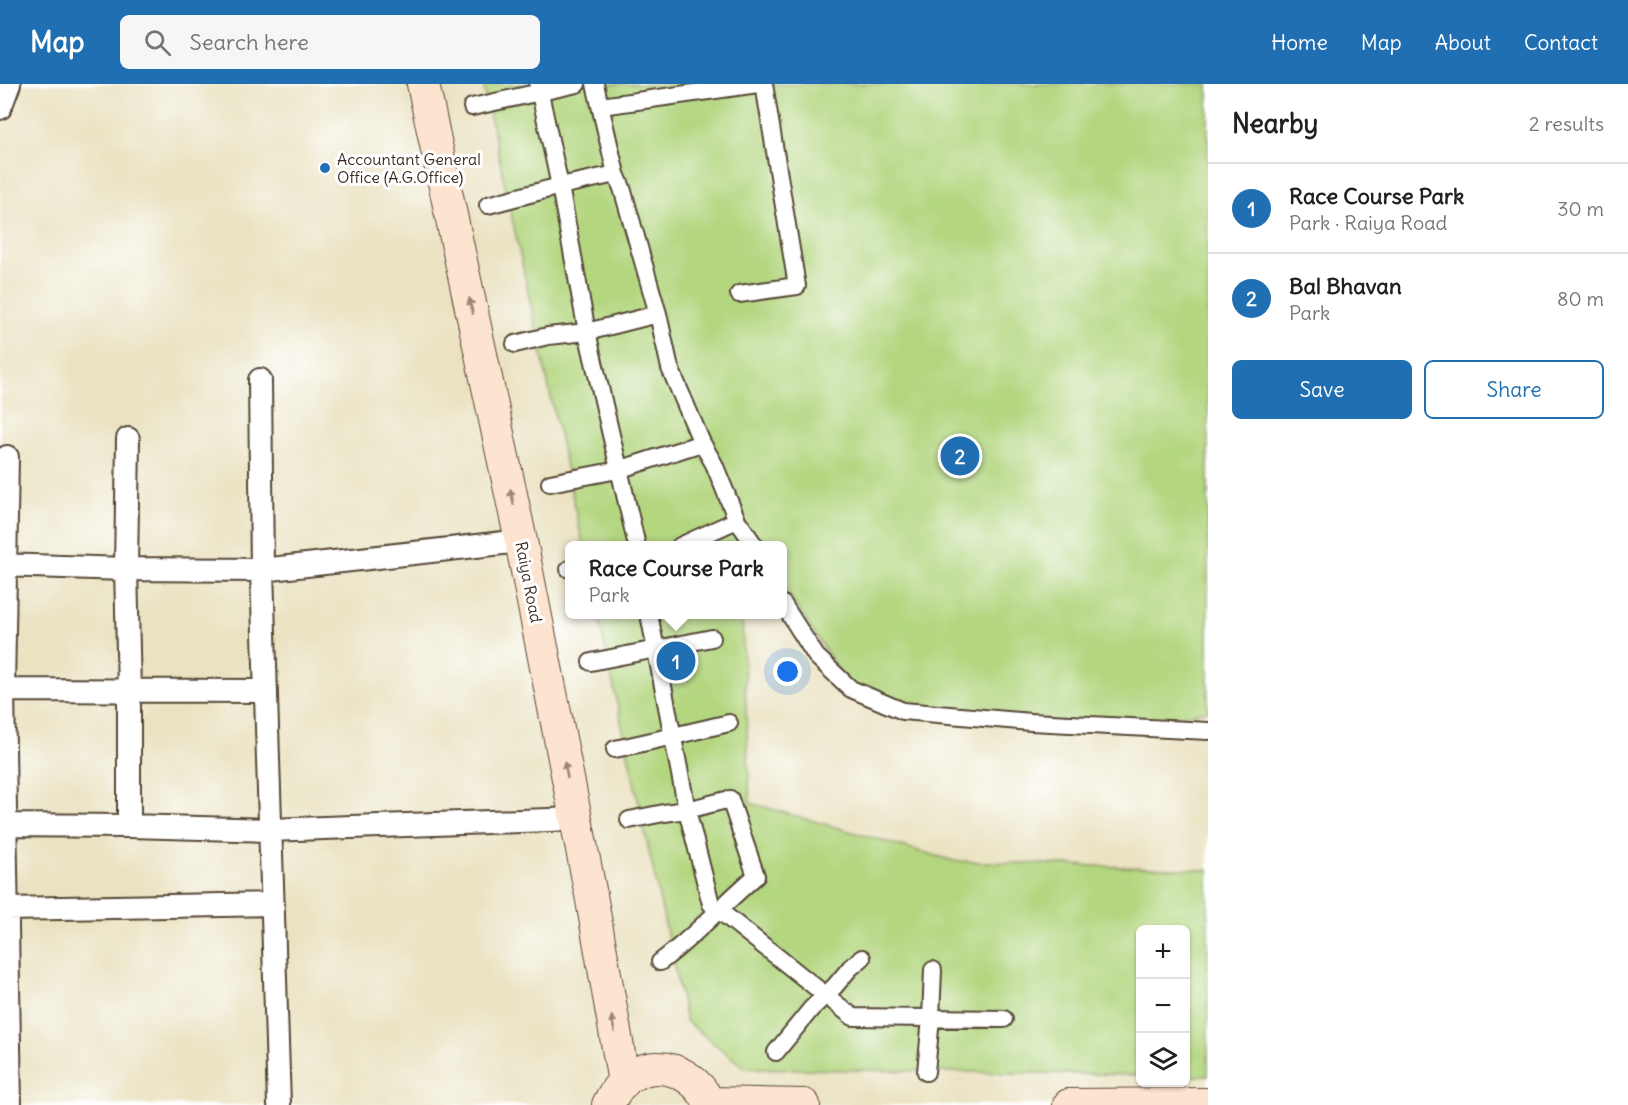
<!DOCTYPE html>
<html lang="en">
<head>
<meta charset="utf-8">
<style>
  body { margin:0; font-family:Delius,sans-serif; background:#f6f6f6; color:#202124 }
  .controls { position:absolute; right:18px; bottom:18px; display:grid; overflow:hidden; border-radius:9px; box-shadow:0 2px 4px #0004 }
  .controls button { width:54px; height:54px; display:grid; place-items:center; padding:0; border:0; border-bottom:2px solid #e0e0e0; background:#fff; color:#202124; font:30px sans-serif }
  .you { position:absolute; left:788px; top:588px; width:21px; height:21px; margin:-15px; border:4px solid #fff; border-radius:50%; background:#1a73e8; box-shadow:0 0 0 9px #1a73e833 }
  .badge { display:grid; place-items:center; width:39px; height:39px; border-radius:50%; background:#1f6fb2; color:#fff; font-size:20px; font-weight:700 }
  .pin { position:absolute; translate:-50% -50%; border:3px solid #fff; box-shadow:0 2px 6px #0006 }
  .popup { position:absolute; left:565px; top:457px; width:222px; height:78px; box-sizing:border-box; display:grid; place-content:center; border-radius:9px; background:#fff; filter:drop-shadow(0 2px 4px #0005); font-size:20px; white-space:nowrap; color:#757577 }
  .popup b { font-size:22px; color:#202124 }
  .popup::after { content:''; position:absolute; left:50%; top:100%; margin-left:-12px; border:12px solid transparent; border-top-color:#fff }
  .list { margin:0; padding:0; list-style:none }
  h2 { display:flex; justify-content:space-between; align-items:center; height:78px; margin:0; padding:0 24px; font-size:26px }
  h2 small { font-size:20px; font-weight:400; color:#757577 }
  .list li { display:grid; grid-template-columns:39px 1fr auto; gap:18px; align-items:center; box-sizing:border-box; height:90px; padding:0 24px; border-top:2px solid #e0e0e0 }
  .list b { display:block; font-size:22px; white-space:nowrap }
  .list p { margin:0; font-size:20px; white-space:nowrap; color:#757577 }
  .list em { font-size:20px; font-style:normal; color:#757577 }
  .actions { display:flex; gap:12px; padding:18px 24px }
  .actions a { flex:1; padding:14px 0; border:2px solid #1f6fb2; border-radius:9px; text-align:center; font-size:21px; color:#1f6fb2 }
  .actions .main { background:#1f6fb2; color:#fff }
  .icon { flex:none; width:33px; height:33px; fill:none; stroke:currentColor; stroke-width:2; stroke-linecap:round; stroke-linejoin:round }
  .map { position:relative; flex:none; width:1208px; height:1021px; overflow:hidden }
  header { display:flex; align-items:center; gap:36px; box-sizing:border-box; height:84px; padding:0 30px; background:#1f6fb2; color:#fff }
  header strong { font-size:28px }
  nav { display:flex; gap:33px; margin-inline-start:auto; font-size:21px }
  .search { width:420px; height:54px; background:#f6f6f6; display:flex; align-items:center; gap:15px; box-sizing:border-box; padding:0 21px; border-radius:9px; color:#757577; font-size:22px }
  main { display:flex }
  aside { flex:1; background:#fff }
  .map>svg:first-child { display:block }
</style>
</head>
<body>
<header>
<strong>Map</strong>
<div class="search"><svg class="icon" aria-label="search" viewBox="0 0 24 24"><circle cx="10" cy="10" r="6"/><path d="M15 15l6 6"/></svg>Search here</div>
<nav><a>Home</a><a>Map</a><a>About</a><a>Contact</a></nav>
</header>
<main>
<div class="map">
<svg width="1208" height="1021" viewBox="0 0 1208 1021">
  <rect width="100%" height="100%" fill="#fff"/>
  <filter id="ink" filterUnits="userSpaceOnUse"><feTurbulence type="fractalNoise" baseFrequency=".0167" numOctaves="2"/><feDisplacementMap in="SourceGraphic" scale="12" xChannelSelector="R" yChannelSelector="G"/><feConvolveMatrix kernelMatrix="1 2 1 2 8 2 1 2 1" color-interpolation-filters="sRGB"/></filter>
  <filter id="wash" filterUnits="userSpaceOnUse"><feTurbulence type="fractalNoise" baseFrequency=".008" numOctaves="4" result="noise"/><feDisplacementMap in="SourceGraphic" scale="24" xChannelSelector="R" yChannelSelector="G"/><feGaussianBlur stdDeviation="1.35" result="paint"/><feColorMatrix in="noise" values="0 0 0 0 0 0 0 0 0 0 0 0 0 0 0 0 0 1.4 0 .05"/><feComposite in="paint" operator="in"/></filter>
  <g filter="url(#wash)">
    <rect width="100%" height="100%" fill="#eae2c1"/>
    <path fill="#b3d67f" stroke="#77804e" stroke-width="1.5" d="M 483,0 L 1208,0 L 1208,627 L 1121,642 L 962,632 L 851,605 L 783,502 L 783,462 L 755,461 L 737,436 L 738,461 L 583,461 Z
      M 598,531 L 742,531 L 750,719 L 954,777 L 1208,786 L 1208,992 L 1186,992 L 1186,846 L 1140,846 L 1140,991 L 745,984 L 686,937 Z"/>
  </g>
  <g filter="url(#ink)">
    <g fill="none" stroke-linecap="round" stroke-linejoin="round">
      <defs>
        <path id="pedestrian" d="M 538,0 L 560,102 L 587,248 L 637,462
          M 595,0 L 616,90 L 622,104 L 658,230 L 670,284 L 702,359 L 714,380 L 737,436 L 755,462
          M 601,22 L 758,0
          M 472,23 L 577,0
          M 488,121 L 560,102 L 616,90
          M 739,210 L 797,202 L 764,0
          M 515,260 L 548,252 L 587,248 L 658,230
          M 550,399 L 618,386 L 702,359
          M 680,462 L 737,436
          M 569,485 L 570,485
          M 783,520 L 816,572 L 851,605 L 903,627 L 1031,638 L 1208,647
          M 649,530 L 687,726 L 711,820 L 853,933 L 1004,935
          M 591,578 L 712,554
          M 615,665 C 653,657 691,648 729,639
          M 629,736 L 664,729 L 687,726 L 730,715 L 756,792 C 723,820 695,852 660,878
          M 776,968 L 811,925 L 835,902 L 850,884 L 862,874
          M 926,988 L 931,934 L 933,886"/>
        <path id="minor" d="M 0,24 L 9,0
          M 260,296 L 262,486 L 279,1021
          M 128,355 L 126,485 L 129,607 L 129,742
          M 7,373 L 3,606 L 10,1021
          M 0,481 L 126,485 L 262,486 L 521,457
          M 0,606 L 266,607
          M 0,741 L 129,742 L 269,746 L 576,735
          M 7,825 L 273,820"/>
        <path id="secondary" d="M 423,0 L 521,457 L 591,811 L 624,998
          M 710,1019 L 804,1021
          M 608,1021 C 612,1012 617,1004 624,997 C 654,971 696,987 710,1021
          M 1069,1021 L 1208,1020"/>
      </defs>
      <use href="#pedestrian" stroke="#554636" stroke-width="20"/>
      <use href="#minor" stroke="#554636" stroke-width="26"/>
      <use href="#secondary" stroke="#554636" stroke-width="34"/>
      <use href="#pedestrian" stroke="#fff" stroke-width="16"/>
      <use href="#minor" stroke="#fff" stroke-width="22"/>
      <use href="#secondary" stroke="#fde4d0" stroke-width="32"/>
    </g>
    <defs><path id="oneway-solid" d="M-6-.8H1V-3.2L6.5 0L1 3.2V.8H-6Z" transform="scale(1.5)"/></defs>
    <g fill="#9c8777">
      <use href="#oneway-solid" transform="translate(471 222) rotate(-102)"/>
      <use href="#oneway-solid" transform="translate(512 413) rotate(-102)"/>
      <use href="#oneway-solid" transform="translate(566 686) rotate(-101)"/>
      <use href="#oneway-solid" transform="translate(613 940) rotate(-100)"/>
    </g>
  </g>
  <circle fill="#1f6fb2" stroke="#fff" stroke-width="2" cx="325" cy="84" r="6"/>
  <g text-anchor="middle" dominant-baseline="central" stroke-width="6" stroke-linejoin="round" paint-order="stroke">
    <g font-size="16" fill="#3b2a1e" stroke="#fff" text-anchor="start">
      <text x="337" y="75">Accountant General<tspan x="337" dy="18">Office (A.G.Office)</tspan></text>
    </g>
    <g font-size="16" fill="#3b2a1e" stroke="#fff">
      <text transform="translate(529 498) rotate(79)">Raiya Road</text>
    </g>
  </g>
</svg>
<div class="controls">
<button>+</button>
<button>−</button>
<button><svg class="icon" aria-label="layers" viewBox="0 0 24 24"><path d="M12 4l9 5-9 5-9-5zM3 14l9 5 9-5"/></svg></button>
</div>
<div class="you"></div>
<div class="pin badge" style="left:676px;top:577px">1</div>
<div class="popup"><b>Race Course Park</b>Park</div>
<div class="pin badge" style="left:960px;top:372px">2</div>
</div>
<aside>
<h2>Nearby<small>2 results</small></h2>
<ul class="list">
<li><span class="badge">1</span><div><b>Race Course Park</b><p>Park · Raiya Road</p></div><em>30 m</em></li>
<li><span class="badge">2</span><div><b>Bal Bhavan</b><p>Park</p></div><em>80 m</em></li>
</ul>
<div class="actions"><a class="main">Save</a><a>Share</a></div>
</aside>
</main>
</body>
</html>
